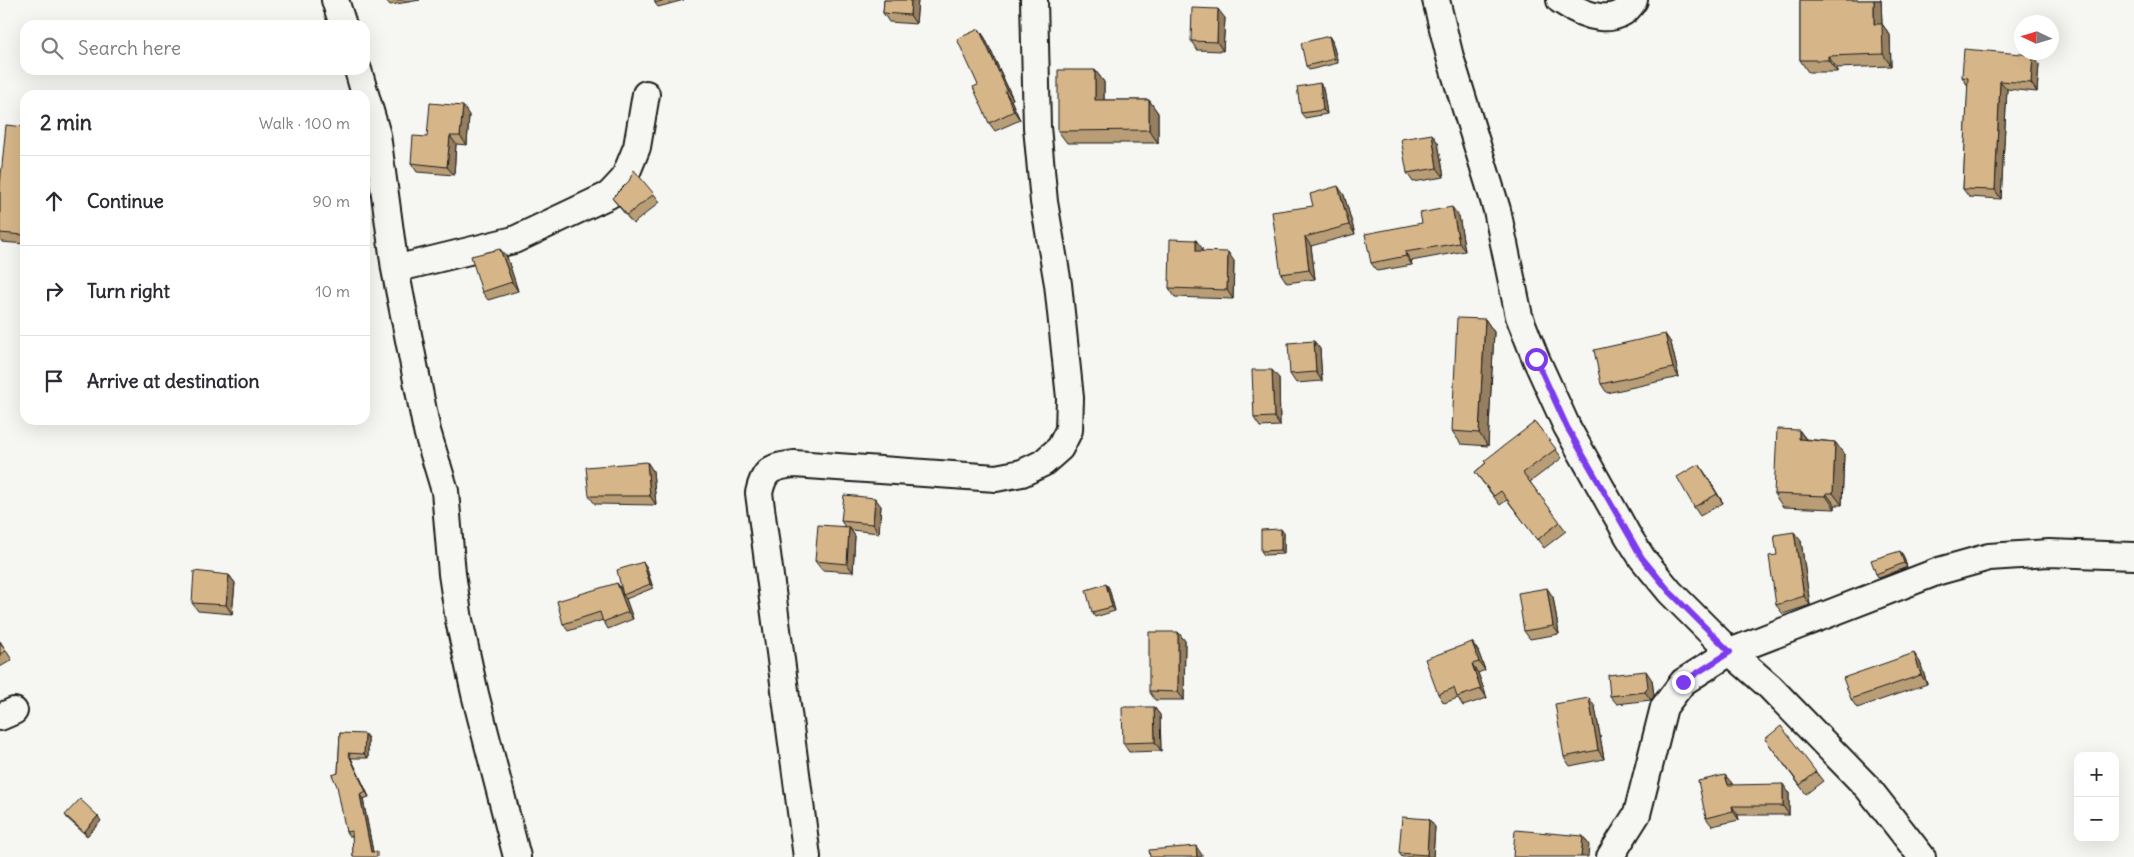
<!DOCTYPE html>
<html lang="en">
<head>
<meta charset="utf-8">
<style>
  body { margin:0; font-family:Delius,sans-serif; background:#f2f2f3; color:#2b2b33 }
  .controls { position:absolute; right:15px; bottom:15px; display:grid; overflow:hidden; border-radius:10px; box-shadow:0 5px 20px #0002 }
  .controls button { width:45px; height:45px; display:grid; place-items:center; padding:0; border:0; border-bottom:1px solid #e1e1e2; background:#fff; color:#2b2b33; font:25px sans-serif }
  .compass { position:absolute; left:2014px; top:15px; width:45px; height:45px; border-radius:50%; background:#fff; box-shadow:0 5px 20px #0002; rotate:274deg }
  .stop { position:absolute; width:15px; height:15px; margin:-11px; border:4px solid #7c3aed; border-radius:50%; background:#fff }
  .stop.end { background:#7c3aed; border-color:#fff; box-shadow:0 1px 5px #0008 }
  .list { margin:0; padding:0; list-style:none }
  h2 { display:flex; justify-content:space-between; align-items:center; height:65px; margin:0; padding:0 20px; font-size:21px }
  h2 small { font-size:16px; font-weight:400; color:#7c7c81 }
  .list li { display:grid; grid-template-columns:32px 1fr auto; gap:15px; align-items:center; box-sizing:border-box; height:90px; padding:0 20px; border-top:1px solid #e1e1e2 }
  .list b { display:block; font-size:19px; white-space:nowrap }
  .list em { font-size:16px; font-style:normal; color:#7c7c81 }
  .icon { flex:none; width:28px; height:28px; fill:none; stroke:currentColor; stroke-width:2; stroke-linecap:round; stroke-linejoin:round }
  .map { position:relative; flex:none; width:2134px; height:857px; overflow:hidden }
  .search { position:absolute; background:#fff; box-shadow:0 5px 20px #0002; left:20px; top:20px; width:350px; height:55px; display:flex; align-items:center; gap:12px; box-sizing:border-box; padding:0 18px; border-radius:15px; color:#7c7c81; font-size:19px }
  .panel { position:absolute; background:#fff; box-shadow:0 5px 20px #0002; left:20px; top:90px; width:350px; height:335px; border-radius:15px }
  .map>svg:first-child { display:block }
</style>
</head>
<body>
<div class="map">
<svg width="2134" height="857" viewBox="0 0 2134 857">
  <rect width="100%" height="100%" fill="#f6f6f2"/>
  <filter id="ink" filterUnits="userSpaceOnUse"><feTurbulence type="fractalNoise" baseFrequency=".02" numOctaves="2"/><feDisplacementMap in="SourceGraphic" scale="10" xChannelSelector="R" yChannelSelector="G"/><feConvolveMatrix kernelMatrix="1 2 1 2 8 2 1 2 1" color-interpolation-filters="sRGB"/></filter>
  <g filter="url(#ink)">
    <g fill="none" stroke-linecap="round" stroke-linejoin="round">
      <defs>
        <path id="street" d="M 335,0 L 343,25
          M 1436,0 L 1450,57 L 1497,210 L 1519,316 L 1536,359 L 1567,427 L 1628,536 L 1642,558 L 1670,592 L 1730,652 L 1770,687 L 1868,788 L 1922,857
          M 1560,0 C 1582,15 1617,30 1634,0
          M 358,70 L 377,135 L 395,269 L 427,431 L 445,491 L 452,574 L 459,620 L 475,694 L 517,857
          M 395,269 L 514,240 L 609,195 L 624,179 L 637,147 L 646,94
          M 0,717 L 14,711
          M 807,857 L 759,493 C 764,470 771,467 794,464 L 996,478 L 1022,473 L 1043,463 L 1060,448 L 1069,430 L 1070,398 L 1058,284 L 1044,202 L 1037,127 L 1034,0
          M 1610,857 L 1637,814 L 1664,707 L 1683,682 L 1730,652 L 1939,571 L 1989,557 L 2049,553 L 2134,556"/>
      </defs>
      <use href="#street" stroke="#1c1c1c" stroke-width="30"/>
      <use href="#street" stroke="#f6f6f2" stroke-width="26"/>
    </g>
    <path fill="#b89d76" stroke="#1c1c1c" d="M 386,0 L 420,0 L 390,5 Z
      M 655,0 L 684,0 L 658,7 L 655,3 Z
      M 884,0 L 918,0 L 916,24 L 889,22 L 883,13 Z
      M 1800,0 L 1881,0 L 1882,24 L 1890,35 L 1891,66 L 1837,68 L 1837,72 L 1808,72 L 1800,60 Z
      M 1225,18 L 1223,51 L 1197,50 L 1191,41 Z
      M 979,29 L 985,38 L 1013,99 L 1011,100 L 1020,120 L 995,131 L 989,123 L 978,85 Z
      M 1329,36 L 1332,41 L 1338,63 L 1309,70 L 1306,66 Z
      M 2039,64 L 2037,92 L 2007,89 L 2001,199 L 1969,197 L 1963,189 L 1968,86 L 1962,77 Z
      M 1095,70 L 1104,82 L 1104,100 L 1149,100 L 1158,113 L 1158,143 L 1067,143 L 1058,131 Z
      M 1320,83 L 1323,88 L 1327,114 L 1305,118 L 1301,113 Z
      M 469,115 L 467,145 L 456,144 L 454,175 L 417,172 L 411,163 L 427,137 Z
      M 25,127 L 25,244 L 2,242 L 0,239 L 0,186 Z
      M 1432,134 L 1438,143 L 1444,177 L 1413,182 L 1407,173 Z
      M 654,194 L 660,202 L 633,224 L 612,198 Z
      M 1344,195 L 1355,234 L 1311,246 L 1315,279 L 1287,283 L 1281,274 L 1313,206 Z
      M 1459,216 L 1465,251 L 1411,261 L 1412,265 L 1377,271 L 1371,263 Z
      M 1202,248 L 1202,252 L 1234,261 L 1233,299 L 1175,297 L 1169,288 Z
      M 507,257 L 518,291 L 488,300 L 482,292 Z
      M 1485,319 L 1494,332 L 1488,446 L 1461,444 L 1452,431 Z
      M 1665,334 L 1671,343 L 1679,377 L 1607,393 L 1601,384 Z
      M 1314,341 L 1320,349 L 1322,381 L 1296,383 L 1290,374 Z
      M 1279,378 L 1280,426 L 1260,427 L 1254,418 Z
      M 1535,422 L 1562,458 L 1530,482 L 1566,531 L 1544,548 L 1507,500 L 1500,505 L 1475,472 Z
      M 1799,430 L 1806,439 L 1835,442 L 1844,454 L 1842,505 L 1835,505 L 1835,509 L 1783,507 L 1774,494 Z
      M 647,462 L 653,471 L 656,505 L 595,504 L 589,496 Z
      M 1699,464 L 1723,503 L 1700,516 L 1694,507 Z
      M 881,506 L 879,533 L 851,530 L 855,536 L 853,572 L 822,570 L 815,561 L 845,527 L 841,521 Z
      M 1284,533 L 1284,554 L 1264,555 L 1261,551 Z
      M 1801,541 L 1810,605 L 1783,614 L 1776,605 Z
      M 1903,555 L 1907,567 L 1879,578 L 1876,574 Z
      M 643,562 L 646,566 L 653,588 L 626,599 L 633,619 L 608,629 L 603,620 L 568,631 L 563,624 L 617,583 L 621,589 Z
      M 229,575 L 235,583 L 232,614 L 198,611 L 192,603 Z
      M 1106,584 L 1109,588 L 1115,611 L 1095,617 L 1092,612 Z
      M 1553,597 L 1559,634 L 1530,639 L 1524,631 Z
      M 1178,632 L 1185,641 L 1184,700 L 1155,700 L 1149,691 Z
      M 0,641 L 12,660 L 0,667 Z
      M 1472,642 L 1478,651 L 1485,670 L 1478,673 L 1487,698 L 1463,706 L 1458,698 L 1444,703 L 1438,694 Z
      M 1920,662 L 1927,684 L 1857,708 L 1851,699 Z
      M 1652,680 L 1654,696 L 1651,700 L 1617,704 L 1610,696 Z
      M 1154,707 L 1160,715 L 1161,751 L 1129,752 L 1123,743 Z
      M 1595,707 L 1604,759 L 1570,766 L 1564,757 Z
      M 340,733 L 368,738 L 368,758 L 351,758 L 369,797 L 363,799 L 373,852 L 353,857 L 353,836 L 349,836 L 346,832 L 338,773 Z
      M 1765,739 L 1816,772 L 1823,781 L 1806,794 Z
      M 1732,783 L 1732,785 L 1789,793 L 1789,815 L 1738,815 L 1739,820 L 1712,826 L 1706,818 Z
      M 65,815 L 101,821 L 87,836 L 68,819 Z
      M 1435,827 L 1433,857 L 1402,857 L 1399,853 Z"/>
    <path fill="#967f60" stroke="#1c1c1c" d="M 911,0 L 918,0 L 916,24 L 910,15 Z
      M 1874,0 L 1881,0 L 1882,24 L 1890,35 L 1891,66 L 1883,54 L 1874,24 Z
      M 1218,9 L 1225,18 L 1223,51 L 1217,42 Z
      M 979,29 L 985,38 L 1013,99 L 1007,90 Z
      M 1329,36 L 1332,41 L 1338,63 L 1334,59 Z
      M 2033,55 L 2039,64 L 2037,92 L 2031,83 Z
      M 1828,56 L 1837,68 L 1837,72 L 1828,60 Z
      M 1095,70 L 1104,82 L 1104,113 L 1095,100 Z
      M 2000,81 L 2007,89 L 2001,199 L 1995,190 Z
      M 1320,83 L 1323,88 L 1327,114 L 1323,110 Z
      M 1005,91 L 1011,100 L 1020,120 L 1014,111 Z
      M 1149,100 L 1158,113 L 1158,143 L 1149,130 Z
      M 463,106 L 469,115 L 467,145 L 460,136 Z
      M 1432,134 L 1438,143 L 1444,177 L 1437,168 Z
      M 450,136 L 456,144 L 454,175 L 447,167 Z
      M 1338,186 L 1344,195 L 1355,234 L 1349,225 Z
      M 1452,207 L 1459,216 L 1465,251 L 1459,243 Z
      M 25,209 L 25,239 L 23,235 Z
      M 1305,237 L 1311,246 L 1315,279 L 1309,270 Z
      M 1196,240 L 1202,248 L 1202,260 L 1196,251 Z
      M 500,249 L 507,257 L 518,291 L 512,282 Z
      M 1228,252 L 1234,261 L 1233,299 L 1227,290 Z
      M 1405,252 L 1411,261 L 1412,265 L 1406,256 Z
      M 1485,319 L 1494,332 L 1488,446 L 1479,433 Z
      M 1665,334 L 1671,343 L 1679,377 L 1673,368 Z
      M 1314,341 L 1320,349 L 1322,381 L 1316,372 Z
      M 1272,370 L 1279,378 L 1280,426 L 1274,417 Z
      M 1799,430 L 1808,443 L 1799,439 Z
      M 1835,442 L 1844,454 L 1842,505 L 1833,493 Z
      M 647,462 L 653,471 L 656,505 L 650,496 Z
      M 1699,464 L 1705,473 L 1723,503 L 1717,494 Z
      M 1826,493 L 1835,505 L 1835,509 L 1826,496 Z
      M 875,498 L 881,506 L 879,533 L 873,524 Z
      M 849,527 L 855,536 L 853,572 L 847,564 Z
      M 1281,529 L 1284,533 L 1284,554 L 1281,550 Z
      M 1794,532 L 1801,541 L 1810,605 L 1804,596 Z
      M 1900,551 L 1903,555 L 1907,567 L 1904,563 Z
      M 643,562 L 646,566 L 653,588 L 650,584 Z
      M 229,575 L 235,583 L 232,614 L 226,605 Z
      M 617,583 L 622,590 L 623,595 L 626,599 L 633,619 L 628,612 Z
      M 1106,584 L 1109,588 L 1115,611 L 1112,607 Z
      M 1547,588 L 1553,597 L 1559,634 L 1553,626 Z
      M 1178,632 L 1185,641 L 1184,700 L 1178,692 Z
      M 1472,642 L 1478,651 L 1485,670 L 1479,662 Z
      M 1914,653 L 1920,662 L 1927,684 L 1921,675 Z
      M 1472,664 L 1478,673 L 1487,698 L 1481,689 Z
      M 1646,671 L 1652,680 L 1654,696 L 1651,700 L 1645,692 Z
      M 1589,698 L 1595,707 L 1604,759 L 1598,750 Z
      M 1154,707 L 1160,715 L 1161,751 L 1155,742 Z
      M 365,734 L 368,738 L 368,758 L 364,754 Z
      M 348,753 L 351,758 L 369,797 L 366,792 Z
      M 1725,775 L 1732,783 L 1734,793 L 1728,785 Z
      M 1783,784 L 1789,793 L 1789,815 L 1783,806 Z
      M 360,795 L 363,799 L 374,857 L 371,852 Z
      M 1732,806 L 1738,815 L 1739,820 L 1733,811 Z
      M 98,816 L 101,821 L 87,836 L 84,832 Z
      M 1429,819 L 1435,827 L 1433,857 L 1428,857 L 1427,855 Z
      M 1583,836 L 1589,845 L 1588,857 L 1581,857 Z
      M 1196,846 L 1202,855 L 1202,857 L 1197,857 Z"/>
    <path fill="#d6b689" stroke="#1c1c1c" d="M 655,0 L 665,0 L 655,3 Z
      M 884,0 L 911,0 L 910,15 L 883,13 Z
      M 1800,0 L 1874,0 L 1874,24 L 1882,24 L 1883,54 L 1828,56 L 1828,60 L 1800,60 Z
      M 1192,8 L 1218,9 L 1217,42 L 1191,41 Z
      M 979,29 L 1007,90 L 1005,91 L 1014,111 L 989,123 L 973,87 L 978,85 L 957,39 Z
      M 1329,36 L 1334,59 L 1306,66 L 1301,43 Z
      M 1964,49 L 2033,55 L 2031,83 L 2000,81 L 1995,190 L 1963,189 L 1968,78 L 1962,77 Z
      M 1058,70 L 1095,70 L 1095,100 L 1149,100 L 1149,130 L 1058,131 Z
      M 1320,83 L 1323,110 L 1301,113 L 1297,87 Z
      M 430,103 L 463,106 L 460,136 L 450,136 L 447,167 L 411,163 L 413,136 L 427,137 Z
      M 6,125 L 25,127 L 25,209 L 23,235 L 0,233 L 0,186 Z
      M 1432,134 L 1437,168 L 1407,173 L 1401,139 Z
      M 634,170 L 654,194 L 627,215 L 612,198 L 629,181 Z
      M 1338,186 L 1349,225 L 1305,237 L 1309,270 L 1281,274 L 1272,212 L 1313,206 L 1310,194 Z
      M 1452,207 L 1459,243 L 1405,252 L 1406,256 L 1371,263 L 1365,234 L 1422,223 L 1420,213 Z
      M 1170,239 L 1196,240 L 1196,251 L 1228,252 L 1227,290 L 1169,288 Z
      M 500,249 L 512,282 L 482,292 L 471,256 Z
      M 1457,318 L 1485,319 L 1479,433 L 1452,431 Z
      M 1665,334 L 1673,368 L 1601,384 L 1594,350 Z
      M 1314,341 L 1316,372 L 1290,374 L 1288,343 Z
      M 1252,370 L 1272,370 L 1274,417 L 1254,418 Z
      M 1535,422 L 1556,449 L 1523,473 L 1560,522 L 1537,540 L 1501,491 L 1494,496 L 1475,472 L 1486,463 L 1484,461 Z
      M 1777,429 L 1799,430 L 1799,439 L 1835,442 L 1833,493 L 1826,493 L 1826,496 L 1774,494 Z
      M 647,462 L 650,496 L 589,496 L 586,467 Z
      M 1699,464 L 1717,494 L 1694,507 L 1677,477 Z
      M 844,495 L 875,498 L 873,524 L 841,521 Z
      M 818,525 L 849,527 L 847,564 L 815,561 Z
      M 1281,529 L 1281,550 L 1261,551 L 1261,530 Z
      M 1794,532 L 1804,596 L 1776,605 L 1769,556 L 1777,555 L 1774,535 Z
      M 1900,551 L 1904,563 L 1876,574 L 1871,560 Z
      M 643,562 L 650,584 L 623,595 L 617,570 Z
      M 194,571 L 229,575 L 226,605 L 192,603 Z
      M 617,583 L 628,612 L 603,622 L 600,612 L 563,624 L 557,601 Z
      M 1106,584 L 1112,607 L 1092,612 L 1086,590 Z
      M 1547,588 L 1553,626 L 1524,631 L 1518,593 Z
      M 1149,632 L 1178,632 L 1178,692 L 1149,691 Z
      M 0,642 L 6,651 L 0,654 Z
      M 1472,642 L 1479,662 L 1472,664 L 1481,689 L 1457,697 L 1454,688 L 1438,694 L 1425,659 Z
      M 1914,653 L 1921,675 L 1851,699 L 1843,678 Z
      M 1646,671 L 1648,687 L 1645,692 L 1610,696 L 1608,675 Z
      M 1589,698 L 1598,750 L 1564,757 L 1555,704 Z
      M 1122,707 L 1154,707 L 1155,742 L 1123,743 Z
      M 1781,726 L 1816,772 L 1800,785 L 1765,739 Z
      M 340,733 L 365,734 L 364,754 L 348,753 L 366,792 L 360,795 L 371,852 L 377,852 L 377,857 L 353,857 L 352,831 L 346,832 L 337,786 L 332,775 L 338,773 Z
      M 1725,775 L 1728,785 L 1783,784 L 1783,806 L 1732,806 L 1733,811 L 1706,818 L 1698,781 Z
      M 80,799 L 98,816 L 84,832 L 65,815 Z
      M 1402,817 L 1429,819 L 1427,855 L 1399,853 Z
      M 1515,830 L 1583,836 L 1581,857 L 1513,857 Z
      M 1196,846 L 1197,857 L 1150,857 L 1149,850 Z"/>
  </g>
  <g fill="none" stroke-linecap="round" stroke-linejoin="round" filter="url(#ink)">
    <path stroke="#7c3aed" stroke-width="6" d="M 1536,359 L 1567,427 L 1642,558 L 1670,592 L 1730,652 L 1683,682"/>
  </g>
</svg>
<div class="controls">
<button>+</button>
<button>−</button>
</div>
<svg class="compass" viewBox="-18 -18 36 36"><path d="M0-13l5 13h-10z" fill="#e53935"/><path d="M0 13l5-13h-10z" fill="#7c7c81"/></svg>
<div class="stop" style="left:1536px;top:359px"></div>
<div class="stop end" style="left:1683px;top:682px"></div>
<div class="search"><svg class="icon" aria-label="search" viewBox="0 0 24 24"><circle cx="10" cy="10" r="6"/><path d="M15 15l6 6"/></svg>Search here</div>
<section class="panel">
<h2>2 min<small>Walk · 100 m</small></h2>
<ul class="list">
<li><svg class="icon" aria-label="ahead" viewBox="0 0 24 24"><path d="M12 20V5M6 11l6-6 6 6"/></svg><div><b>Continue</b></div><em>90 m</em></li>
<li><svg class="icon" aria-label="right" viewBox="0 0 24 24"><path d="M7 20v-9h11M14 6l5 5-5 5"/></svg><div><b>Turn right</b></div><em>10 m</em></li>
<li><svg class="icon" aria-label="arrive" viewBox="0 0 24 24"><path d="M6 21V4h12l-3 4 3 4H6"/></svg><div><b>Arrive at destination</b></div></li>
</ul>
</section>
</div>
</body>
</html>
